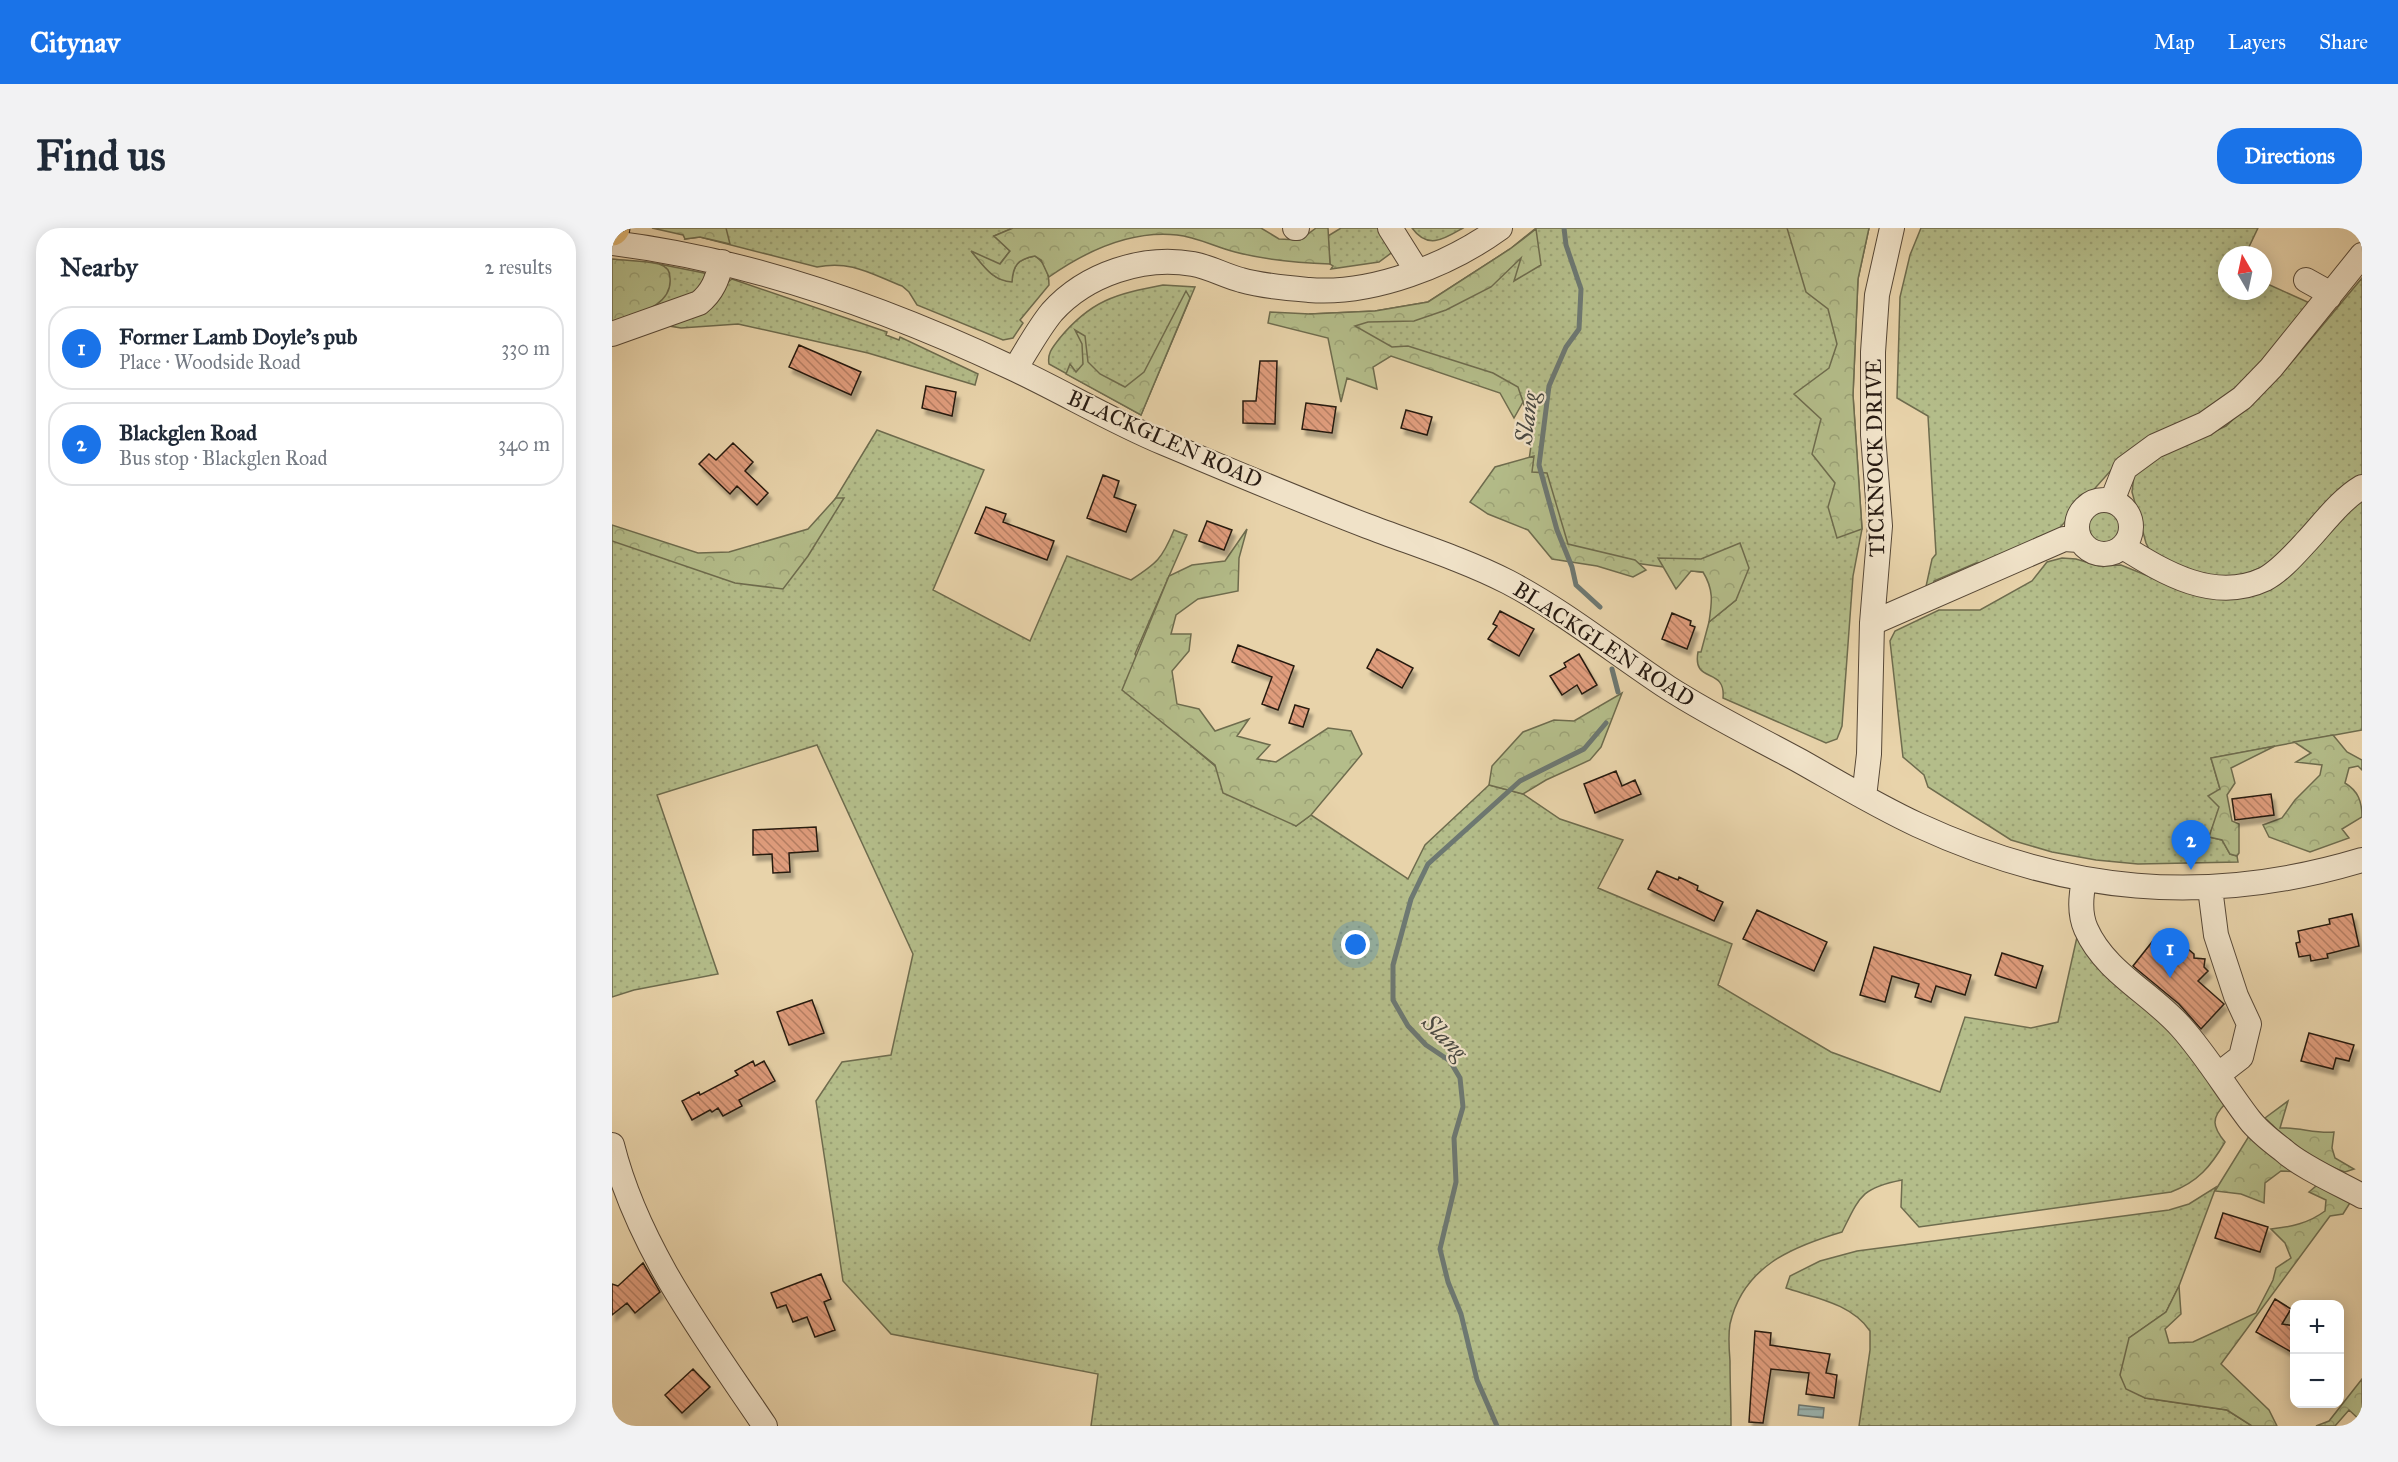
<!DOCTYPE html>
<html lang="en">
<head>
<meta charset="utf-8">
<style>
  body { margin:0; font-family:"IM FELL Great Primer",serif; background:#f2f2f3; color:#1f2937 }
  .controls { position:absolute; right:18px; bottom:18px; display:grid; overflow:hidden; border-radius:12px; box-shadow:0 3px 15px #0003 }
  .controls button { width:54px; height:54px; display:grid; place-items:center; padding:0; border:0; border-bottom:2px solid #e0e1e3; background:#fff; color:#1f2937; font:30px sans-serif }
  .compass { position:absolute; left:1606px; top:18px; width:54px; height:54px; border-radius:50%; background:#fff; box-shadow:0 3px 15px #0003; rotate:351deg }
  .you { position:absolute; left:744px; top:717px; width:21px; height:21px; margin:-15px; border:4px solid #fff; border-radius:50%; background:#1a73e8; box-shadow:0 0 0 9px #1a73e833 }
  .badge { display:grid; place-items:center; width:39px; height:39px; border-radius:50%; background:#1a73e8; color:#fff; font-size:20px; font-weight:700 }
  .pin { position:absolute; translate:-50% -50px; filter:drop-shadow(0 2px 3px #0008) }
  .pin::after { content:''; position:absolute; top:32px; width:21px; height:18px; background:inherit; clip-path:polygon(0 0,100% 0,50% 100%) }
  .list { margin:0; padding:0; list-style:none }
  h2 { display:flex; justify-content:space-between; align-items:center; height:78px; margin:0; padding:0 24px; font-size:26px }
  h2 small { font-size:20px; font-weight:400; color:#747a83 }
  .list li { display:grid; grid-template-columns:39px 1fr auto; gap:18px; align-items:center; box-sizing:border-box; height:84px; margin:0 12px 12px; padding:0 12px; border:2px solid #e0e1e3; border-radius:24px }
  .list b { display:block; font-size:22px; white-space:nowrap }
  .list p { margin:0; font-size:20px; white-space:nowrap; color:#747a83 }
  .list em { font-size:20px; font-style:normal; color:#747a83 }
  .map { position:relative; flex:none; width:1750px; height:1198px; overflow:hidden; border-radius:24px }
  header { display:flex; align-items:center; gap:36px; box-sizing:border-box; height:84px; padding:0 30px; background:#1a73e8; color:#fff }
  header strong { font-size:28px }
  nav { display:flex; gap:33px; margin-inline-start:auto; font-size:21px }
  .intro { display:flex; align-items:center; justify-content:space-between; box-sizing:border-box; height:144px; padding:0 36px }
  h1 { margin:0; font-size:42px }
  .button { padding:15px 27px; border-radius:24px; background:#1a73e8; color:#fff; font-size:21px; font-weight:700 }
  main { display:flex; gap:36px; padding:0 36px }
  aside { flex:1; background:#fff; border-radius:24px; box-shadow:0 3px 15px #0003 }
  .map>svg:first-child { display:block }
</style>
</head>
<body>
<header>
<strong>Citynav</strong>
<nav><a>Map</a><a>Layers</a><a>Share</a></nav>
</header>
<div class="intro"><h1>Find us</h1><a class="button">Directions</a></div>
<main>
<aside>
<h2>Nearby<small>2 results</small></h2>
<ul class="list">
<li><span class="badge">1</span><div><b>Former Lamb Doyle's pub</b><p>Place · Woodside Road</p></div><em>330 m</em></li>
<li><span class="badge">2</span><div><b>Blackglen Road</b><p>Bus stop · Blackglen Road</p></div><em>340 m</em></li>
</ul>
</aside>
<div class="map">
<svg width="1750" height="1198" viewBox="0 0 1750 1198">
  <defs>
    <pattern id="grass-dots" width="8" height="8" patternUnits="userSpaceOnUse" patternTransform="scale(1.5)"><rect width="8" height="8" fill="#b4bd8a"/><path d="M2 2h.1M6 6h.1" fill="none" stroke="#9ba276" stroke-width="1.8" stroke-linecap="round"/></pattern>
    <pattern id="forest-crowns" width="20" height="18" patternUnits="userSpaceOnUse" patternTransform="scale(1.5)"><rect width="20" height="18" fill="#b4bd8a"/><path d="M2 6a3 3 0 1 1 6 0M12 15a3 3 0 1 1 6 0" fill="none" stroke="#9ba276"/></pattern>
    <pattern id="water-rules" width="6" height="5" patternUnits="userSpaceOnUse" patternTransform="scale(1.5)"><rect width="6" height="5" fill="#9bb6b3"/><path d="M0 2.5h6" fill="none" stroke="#7e9390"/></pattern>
    <pattern id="building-back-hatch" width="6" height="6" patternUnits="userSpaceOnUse" patternTransform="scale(1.5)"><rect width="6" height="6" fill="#df9c7b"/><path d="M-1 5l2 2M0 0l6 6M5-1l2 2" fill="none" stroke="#b57e63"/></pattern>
    <filter id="shadow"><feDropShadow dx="3.5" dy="6" stdDeviation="1.5" flood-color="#0004"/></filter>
  </defs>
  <rect width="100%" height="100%" fill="#e8d3aa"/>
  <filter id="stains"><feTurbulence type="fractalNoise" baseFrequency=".00333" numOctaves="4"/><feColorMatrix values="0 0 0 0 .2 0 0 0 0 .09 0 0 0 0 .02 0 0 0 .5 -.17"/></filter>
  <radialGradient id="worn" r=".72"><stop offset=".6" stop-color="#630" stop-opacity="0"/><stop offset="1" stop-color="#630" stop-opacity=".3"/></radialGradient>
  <path fill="url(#grass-dots)" stroke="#6e6c4e" stroke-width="1.5" d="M 80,0 L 401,0 L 382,8 L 398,23 L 387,37 L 360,24 C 372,38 381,53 400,53 C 401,37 406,31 423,28 C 434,35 437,45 437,57 L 408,92 L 411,95 L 401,110 L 391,112 L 305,77 L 297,64 L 290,58 C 259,46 239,32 205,39 L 88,9 L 73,11 Z
    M 729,0 L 771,0 L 786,20 L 767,34 L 719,41 L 721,38 L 718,36 L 716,8 Z
    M 800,0 L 851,0 C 832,11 816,22 800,0 Z
    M 924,0 L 1257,0 L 1246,51 L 1241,167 L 1250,301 L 1241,348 L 1230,498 L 1225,511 L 1214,515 L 1111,470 C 1114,438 1080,457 1086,424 L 1089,424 L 1097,394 L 1124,372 L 1110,347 L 1008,333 L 927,312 L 914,254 L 921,203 L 909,168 L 762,117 L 697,86 L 763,83 L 816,74 L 898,21 Z
    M 1309,0 L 1646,0 L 1636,21 L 1646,27 L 1615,27 L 1615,63 L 1651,63 L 1651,54 L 1700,76 L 1627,162 L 1594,187 L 1554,202 L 1517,222 L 1444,304 L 1381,334 L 1364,335 L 1322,353 L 1320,362 L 1313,363 L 1320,331 L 1324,326 L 1316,188 L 1285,170 L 1288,69 L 1298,27 Z
    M 47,36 L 92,45 L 94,46 L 92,60 L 39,83 L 54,40 Z
    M 1750,50 L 1750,250 L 1662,335 L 1617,352 L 1543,333 L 1534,315 L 1520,264 L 1522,248 L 1535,234 L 1614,198 L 1674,141 Z
    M 120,51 L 275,104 L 274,107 L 287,112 L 288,109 L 366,146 L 363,157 L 256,125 L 126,96 L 69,100 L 57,98 Z
    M 551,57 L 583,59 L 529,187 L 437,136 C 435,125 441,119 447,111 C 479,72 504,66 551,57 Z
    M 265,202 L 372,242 L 321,362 L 418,413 L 455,328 L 519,352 C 545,335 550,331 562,302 L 575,307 L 523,426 L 562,503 L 603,538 L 684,598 L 699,587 L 796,651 L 813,617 L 877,557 L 911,566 L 948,591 L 1011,612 L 986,660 L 1120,716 L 1106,757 L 1219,824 L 1328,864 L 1353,789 L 1419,800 L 1446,794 L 1465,709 L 1552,789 L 1614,875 C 1599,890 1600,898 1613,914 C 1599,938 1586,954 1559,964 L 1307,999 L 1289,979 L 1290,952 C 1249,960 1248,968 1230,1004 C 1179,1019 1131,1039 1118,1096 C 1116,1108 1117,1121 1118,1133 C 1118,1155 1119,1176 1119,1198 L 479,1198 L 486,1146 L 279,1106 L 231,1053 L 204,873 L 230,834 L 279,827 L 301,726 L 205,517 L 45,567 L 106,746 L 22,762 L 0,769 L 0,304 L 171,357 Z
    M 1750,269 L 1750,502 L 1599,530 L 1608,561 L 1608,579 L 1597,609 L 1610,612 L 1618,626 L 1625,628 L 1626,634 L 1526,636 L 1484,632 L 1440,624 L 1399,612 L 1316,559 L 1312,547 L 1291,529 L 1278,413 L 1283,403 L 1327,382 L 1368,382 L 1420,353 L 1435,334 L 1450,330 L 1464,331 L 1487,338 L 1509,337 L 1578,365 L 1616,370 Z
    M1471 299a19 19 0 1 1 38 0a19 19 0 1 1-38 0Z
    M 1604,959 L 1567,1058 L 1554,1084 L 1517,1110 L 1533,1170 L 1615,1182 L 1640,1198 L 1247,1198 L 1258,1122 L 1258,1103 C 1240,1076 1204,1070 1174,1060 L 1178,1048 L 1208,1033 L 1245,1023 L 1557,982 L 1577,976 Z"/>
  <path fill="url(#forest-crowns)" stroke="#6e6c4e" stroke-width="1.5" d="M 40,0 L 114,0 L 118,16 L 88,9 L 73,11 L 71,7 Z
    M 401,0 L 649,0 L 667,11 L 688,12 L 704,0 L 716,0 L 718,36 C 686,35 654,32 623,24 C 603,19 585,9 565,7 C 518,2 474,23 437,49 L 429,32 L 423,28 C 406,31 401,37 400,54 C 380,53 371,37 359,23 L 388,36 L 398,23 L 382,8 Z
    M 1175,0 L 1257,0 L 1246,51 L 1241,167 L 1250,301 L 1225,310 L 1216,279 L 1223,255 L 1200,226 L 1209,191 L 1182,166 L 1217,140 L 1225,116 L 1216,81 L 1194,64 Z
    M 924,1 L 929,37 L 902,53 L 909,30 L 879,59 L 834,82 L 802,93 L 756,94 L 743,98 L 780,119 L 796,118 L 881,145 L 906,159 L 911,174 L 902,190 L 888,165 L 779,128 L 761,139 L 765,161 L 735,150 L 729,174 L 716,110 L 656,95 L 658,84 L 698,86 L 763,83 L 816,74 L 898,21 Z
    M 0,31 C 15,33 33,32 47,36 C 54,38 58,43 58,50 C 61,79 21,87 0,96 Z
    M 574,63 L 578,70 L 529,187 L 454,146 L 458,136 L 464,144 L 471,136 L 470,116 L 463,102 L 473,108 L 476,134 L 488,146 L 513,159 L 532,144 Z
    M 922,228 L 920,244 L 935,245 L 956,316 L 1023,332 L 1034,342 L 1021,349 L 985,338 L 940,331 L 916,302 L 876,286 L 858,274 L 883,239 Z
    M 224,270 L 232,270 L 196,328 L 171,361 L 123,355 L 0,313 L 0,297 L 86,325 L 117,324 L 196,301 Z
    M 635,301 L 627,330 L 626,363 L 586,371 L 564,387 L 559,406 L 579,406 L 577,423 L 560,443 L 565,476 L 587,481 L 603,503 L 637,491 L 625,508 L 658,517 L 645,531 L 664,534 L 716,500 L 739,503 L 750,526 L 699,587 L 684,598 L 611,565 L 603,537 L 510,462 L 557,348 L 580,337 L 613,333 Z
    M 1128,315 L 1137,340 L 1124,372 L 1097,394 C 1100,374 1102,362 1091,344 L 1079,343 L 1064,361 L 1046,330 L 1089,331 Z
    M 1010,465 L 989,519 L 978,532 L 934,552 L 911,566 L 877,557 L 880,538 L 911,504 L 942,492 L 962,493 Z
    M 1721,507 L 1735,524 L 1750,532 L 1750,542 L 1746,538 L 1737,540 L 1733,555 C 1746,563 1750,573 1750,589 L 1730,601 L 1737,610 L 1698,624 L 1657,609 L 1651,597 L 1670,590 L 1683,572 L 1708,547 L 1710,537 L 1684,534 L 1699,525 L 1682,514 Z
    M 1663,518 L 1619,540 L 1623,555 L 1615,567 L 1620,593 L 1627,596 L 1627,625 L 1625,628 L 1618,626 L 1610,612 L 1597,609 L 1607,579 L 1596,568 L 1608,561 L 1599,530 Z
    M 1676,873 L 1668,900 C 1687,899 1704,906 1722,904 L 1720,920 L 1723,930 L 1742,941 L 1733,944 C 1703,934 1676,913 1653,890 Z
    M 1637,908 L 1694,944 L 1669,943 L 1653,955 L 1652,975 L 1629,966 L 1603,963 Z
    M 1710,953 L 1741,970 L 1731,986 L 1718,988 L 1609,1136 L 1657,1182 L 1665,1198 L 1640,1198 L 1615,1182 L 1533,1170 L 1514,1161 L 1508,1147 L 1517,1110 L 1554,1084 L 1567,1058 L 1569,1086 L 1553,1101 L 1557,1115 L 1581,1114 L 1644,1085 L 1661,1052 L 1664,1040 L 1679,1030 L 1673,1015 L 1659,1001 C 1679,999 1697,995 1713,983 L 1714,972 L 1697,964 Z
    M 1750,1151 L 1750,1194 L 1737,1182 L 1723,1198 L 1704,1198 L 1717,1193 Z"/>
  <path fill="url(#water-rules)" stroke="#6d7872" stroke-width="1.5" d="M 1187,1177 L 1212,1180 L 1211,1190 L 1186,1187 Z"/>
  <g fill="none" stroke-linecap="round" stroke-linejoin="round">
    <path stroke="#6d7872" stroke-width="5" d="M 952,0 L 954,17 L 969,61 L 967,101 L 954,119 L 937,158 L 927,237 L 945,302 L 960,339 L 964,357 L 988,379
      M 1000,441 L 1006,464
      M 885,1198 L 865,1152 L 849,1086 L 836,1054 L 828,1021 L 844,954 L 842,910 L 851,879 L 848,850 L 838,833 L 814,817 L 796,798 L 781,772 L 781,737 L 799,671 L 816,636 L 908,553 L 972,521 L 994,495"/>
  </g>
  <path fill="url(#building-back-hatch)" stroke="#271a11" stroke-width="1.5" filter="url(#shadow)" d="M 187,117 L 249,144 L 239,167 L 177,139 Z
    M 648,133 L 665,133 L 663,196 L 631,195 L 631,173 L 644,173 Z
    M 314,158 L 344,164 L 340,188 L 310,180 Z
    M 694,175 L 724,179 L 720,205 L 690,201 Z
    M 794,182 L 820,189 L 815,207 L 789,200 Z
    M 121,215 L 141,234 L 133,243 L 156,265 L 145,277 L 125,258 L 118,266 L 87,236 L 97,226 L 104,232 Z
    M 491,247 L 507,253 L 502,269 L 524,277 L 514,304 L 475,290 Z
    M 374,279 L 394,286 L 391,294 L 442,313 L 435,332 L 363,305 Z
    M 595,293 L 620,302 L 612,322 L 587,313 Z
    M 888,383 L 922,401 L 907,428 L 876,411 L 885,398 L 881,396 Z
    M 1060,385 L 1079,393 L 1078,397 L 1083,399 L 1075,421 L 1050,411 Z
    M 626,417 L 682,438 L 666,482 L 650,476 L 660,449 L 620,434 Z
    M 765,421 L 801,440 L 790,460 L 755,440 Z
    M 967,426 L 985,457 L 970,466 L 965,457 L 950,467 L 938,448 L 954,439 L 952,435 Z
    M 683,477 L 697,481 L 691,499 L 677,495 Z
    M 1004,543 L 1010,558 L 1023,552 L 1029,566 L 983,585 L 972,556 Z
    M 1659,566 L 1662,587 L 1623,592 L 1620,571 Z
    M 204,599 L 206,623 L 177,625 L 178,644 L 161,645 L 160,626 L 141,627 L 141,602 Z
    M 1045,643 L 1066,652 L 1067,649 L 1086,658 L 1085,662 L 1111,674 L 1102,693 L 1036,661 Z
    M 1145,682 L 1215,714 L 1202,743 L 1131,711 Z
    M 1740,686 L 1747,718 L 1715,726 L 1716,730 L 1699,733 L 1698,727 L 1687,729 L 1684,715 L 1688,714 L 1686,703 L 1718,696 L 1717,691 Z
    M 1563,710 L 1582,726 L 1582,730 L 1593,731 L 1592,739 L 1596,743 L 1586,753 L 1612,776 L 1589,801 L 1567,776 L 1521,738 L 1540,714 L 1545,719 L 1548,716 L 1550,718 L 1556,711 L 1559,714 Z
    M 1262,719 L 1359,747 L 1353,767 L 1324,758 L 1319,774 L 1303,769 L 1307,756 L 1280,748 L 1273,774 L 1248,767 Z
    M 1390,725 L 1431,738 L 1424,760 L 1383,747 Z
    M 200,772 L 212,805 L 177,817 L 165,784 Z
    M 1697,805 L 1742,817 L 1737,833 L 1724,830 L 1721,841 L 1689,833 Z
    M 141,833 L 143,838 L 152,833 L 163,853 L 127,872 L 130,878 L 111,888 L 106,880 L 100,884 L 98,882 L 80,892 L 70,873 L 87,864 L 88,867 L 126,847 L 123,843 Z
    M 1611,985 L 1656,999 L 1648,1024 L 1603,1010 Z
    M 31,1035 L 48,1064 L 23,1085 L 15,1075 L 0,1087 L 0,1056 L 6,1058 Z
    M 209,1046 L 219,1071 L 212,1074 L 223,1102 L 203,1109 L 195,1089 L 181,1094 L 174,1077 L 165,1080 L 159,1065 Z
    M 1663,1071 L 1679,1081 L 1670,1096 L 1683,1098 L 1683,1126 L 1644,1104 Z
    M 1143,1103 L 1159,1105 L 1158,1117 L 1218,1126 L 1214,1145 L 1225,1147 L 1222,1170 L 1194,1166 L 1197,1145 L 1159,1141 L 1151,1195 L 1137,1194 Z
    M 81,1141 L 98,1159 L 70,1185 L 53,1167 Z"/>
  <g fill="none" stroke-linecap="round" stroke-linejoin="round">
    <defs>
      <path id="minor" d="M 683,0 L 685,0
        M 778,0 L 805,43
        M 0,15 C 138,32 273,80 398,139 C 450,163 499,193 552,215 C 619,243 687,272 755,298 C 802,316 851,331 896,354 C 953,384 1002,424 1055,459 C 1098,487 1144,509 1188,533 C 1227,555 1265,578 1306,597 C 1453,665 1594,679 1750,632
        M 1694,52 L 1712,62 L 1717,69
        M 0,106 L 87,75 C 101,64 105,51 110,34
        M 403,141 C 415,122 426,101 440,84 C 474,46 532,27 581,36 C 598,39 613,48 629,52 C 650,58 674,60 697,62 C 761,67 837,37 888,0
        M1465 299a27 27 0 1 1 54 0a27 27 0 1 1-54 0Z
        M 1500,273 L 1513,240 L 1543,218 L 1593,196 L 1630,170 L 1659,140 L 1750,27
        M 1511,319 C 1553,345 1602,375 1653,351 C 1668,343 1682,327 1694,314 C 1711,296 1728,272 1750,259
        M 1260,395 L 1452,311 L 1467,312
        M 1252,569 L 1257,526 L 1260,395 L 1268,298 L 1261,207 L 1261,124 L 1265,67 L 1280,0
        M 1472,651 C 1469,668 1467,685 1474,701 C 1493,744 1539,765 1569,799 C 1595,828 1614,861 1637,891 C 1646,903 1659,913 1671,922 C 1688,938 1728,956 1750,968
        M 1598,660 L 1604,707 L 1624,768 L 1637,796 L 1629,829 L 1607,846
        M 0,917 C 26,1021 94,1110 153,1198"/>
      <path id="highway" d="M 0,1 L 1,0"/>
    </defs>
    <use href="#minor" stroke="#574837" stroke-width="26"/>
    <use href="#highway" stroke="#271a11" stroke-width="35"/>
    <use href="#minor" stroke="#f0e2c8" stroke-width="24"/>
    <use href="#highway" stroke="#e4ba75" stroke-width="33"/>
  </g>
  <g text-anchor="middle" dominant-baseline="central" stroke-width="4.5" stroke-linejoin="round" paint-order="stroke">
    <g font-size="22" fill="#271a11" stroke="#f0e2c8">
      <text transform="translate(553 211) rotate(24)">BLACKGLEN ROAD</text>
      <text transform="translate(1263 230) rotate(-91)">TICKNOCK DRIVE</text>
      <text transform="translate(992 416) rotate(33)">BLACKGLEN ROAD</text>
    </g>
    <g font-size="24" font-style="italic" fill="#4a4942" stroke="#f0e2c8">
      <text transform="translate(915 190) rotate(-82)">Slang</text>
      <text transform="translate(833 809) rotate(45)">Slang</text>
    </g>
  </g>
  <rect width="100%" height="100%" filter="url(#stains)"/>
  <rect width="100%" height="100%" fill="url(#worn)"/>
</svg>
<div class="controls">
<button>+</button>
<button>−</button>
</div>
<svg class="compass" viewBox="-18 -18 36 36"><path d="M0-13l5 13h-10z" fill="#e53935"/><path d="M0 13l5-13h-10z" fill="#747a83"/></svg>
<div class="you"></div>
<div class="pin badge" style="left:1558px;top:750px">1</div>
<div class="pin badge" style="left:1579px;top:642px">2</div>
</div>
</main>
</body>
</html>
